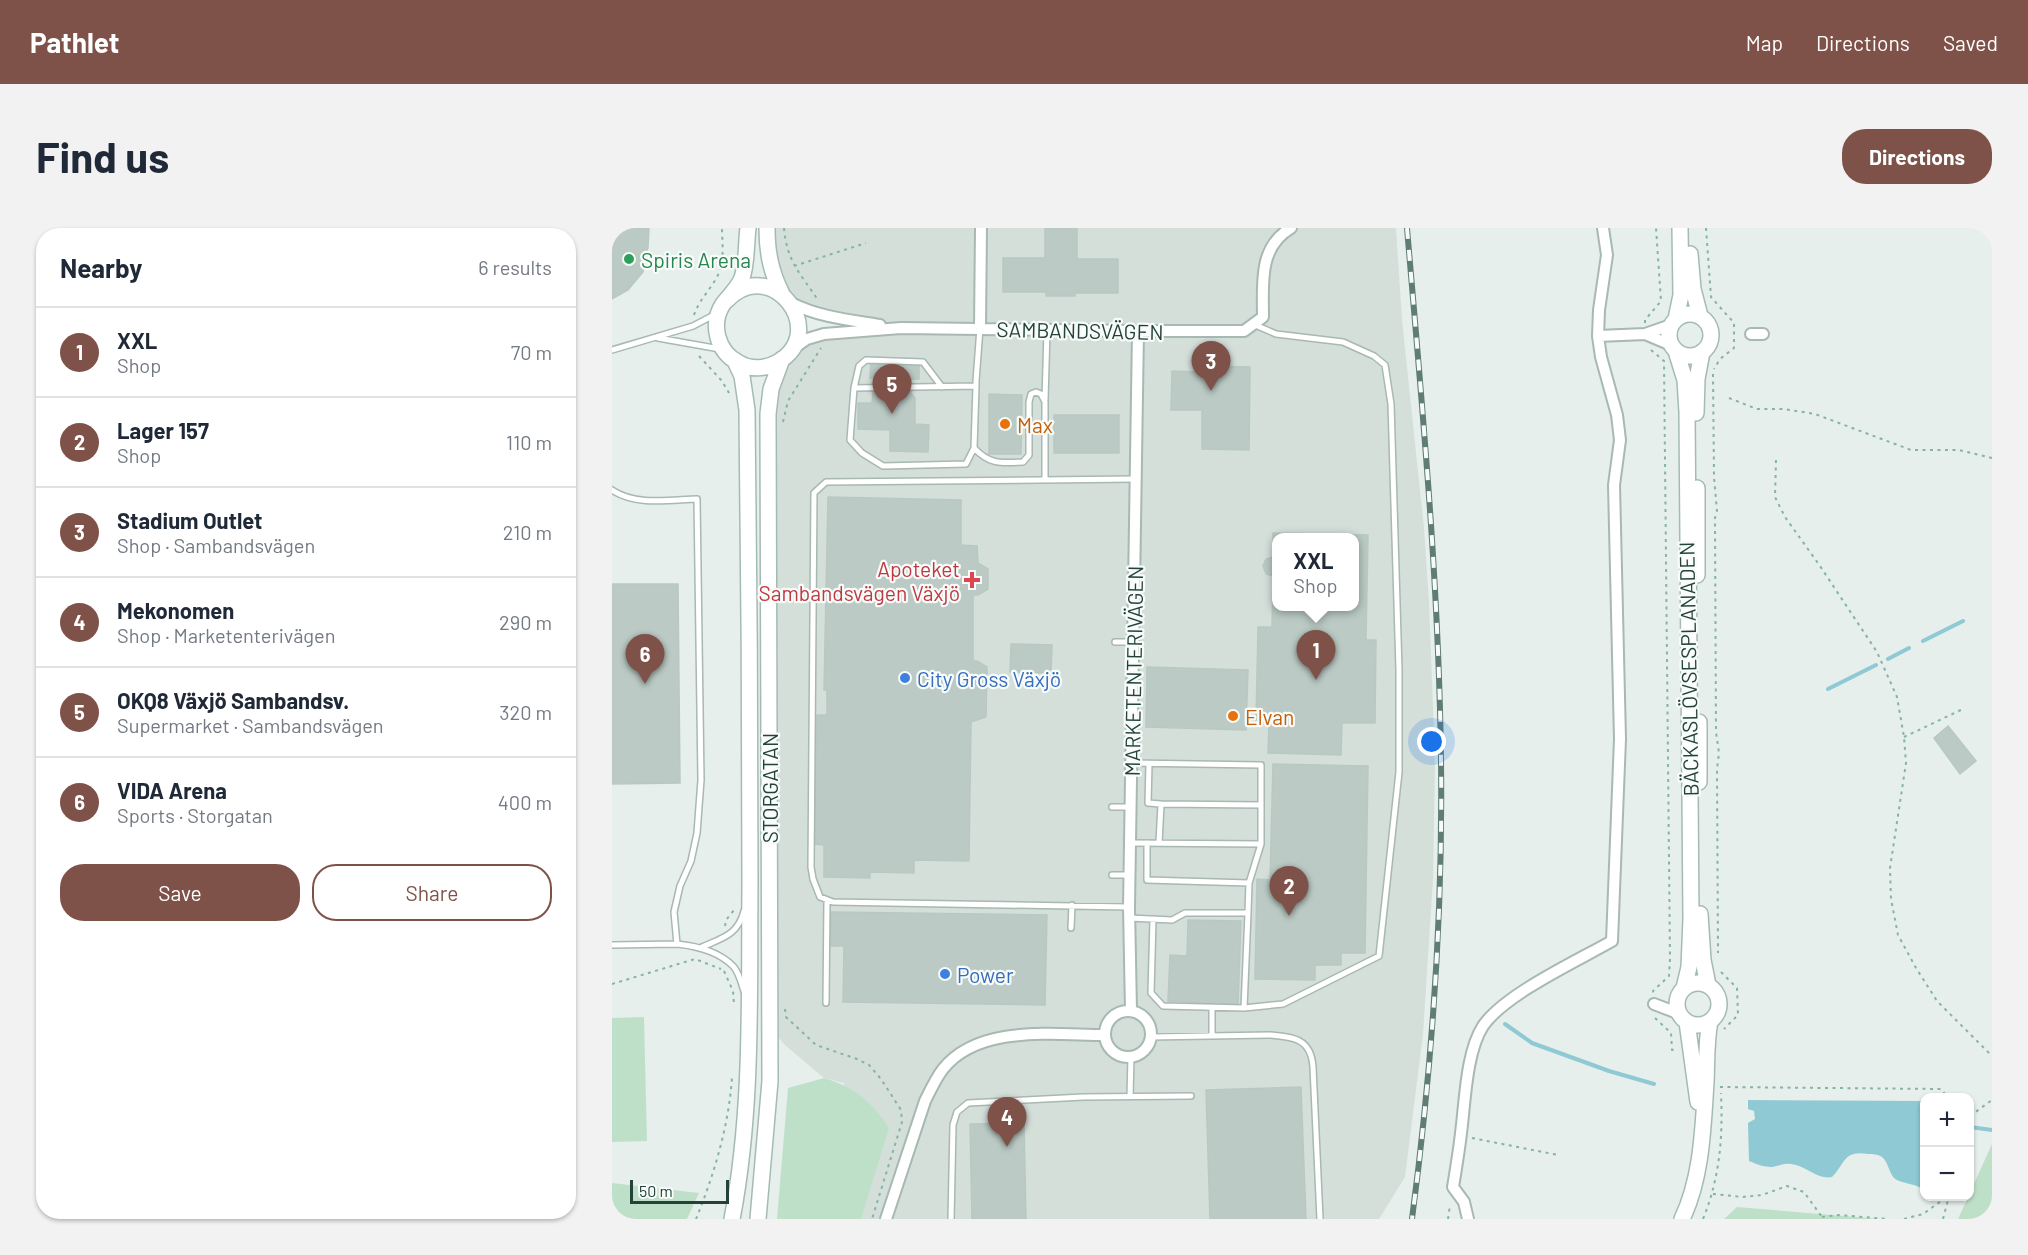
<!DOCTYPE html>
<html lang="en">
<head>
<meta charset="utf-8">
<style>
  body { margin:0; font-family:Barlow,sans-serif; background:#f2f2f3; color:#1f2937 }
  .controls { position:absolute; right:18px; bottom:18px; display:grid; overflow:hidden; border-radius:12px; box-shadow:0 2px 4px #0004 }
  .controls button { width:54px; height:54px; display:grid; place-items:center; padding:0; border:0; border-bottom:2px solid #e0e1e3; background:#fff; color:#1f2937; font:30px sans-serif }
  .scale { position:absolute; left:18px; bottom:15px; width:99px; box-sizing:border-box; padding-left:6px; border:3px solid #24423a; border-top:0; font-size:16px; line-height:21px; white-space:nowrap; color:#24423a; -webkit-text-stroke:4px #f7fbf9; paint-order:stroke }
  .you { position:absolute; left:820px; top:514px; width:21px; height:21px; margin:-15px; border:4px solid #fff; border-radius:50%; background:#1a73e8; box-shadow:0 0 0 9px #1a73e833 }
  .badge { display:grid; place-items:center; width:39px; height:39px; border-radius:50%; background:#7f5249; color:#fff; font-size:20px; font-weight:700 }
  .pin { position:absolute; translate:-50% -50px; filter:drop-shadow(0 2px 3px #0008) }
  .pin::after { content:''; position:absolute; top:32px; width:21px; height:18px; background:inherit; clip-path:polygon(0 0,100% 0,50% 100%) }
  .popup { position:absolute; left:660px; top:305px; width:87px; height:78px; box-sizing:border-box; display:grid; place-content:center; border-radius:12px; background:#fff; filter:drop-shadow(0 2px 4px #0005); font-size:20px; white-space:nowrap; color:#747a83 }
  .popup b { font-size:22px; color:#1f2937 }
  .popup::after { content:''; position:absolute; left:50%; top:100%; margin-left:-12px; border:12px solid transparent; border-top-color:#fff }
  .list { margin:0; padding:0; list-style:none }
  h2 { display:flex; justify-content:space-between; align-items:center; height:78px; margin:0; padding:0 24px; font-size:26px }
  h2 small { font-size:20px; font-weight:400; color:#747a83 }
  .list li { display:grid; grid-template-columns:39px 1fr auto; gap:18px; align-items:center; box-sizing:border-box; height:90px; padding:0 24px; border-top:2px solid #e0e1e3 }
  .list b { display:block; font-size:22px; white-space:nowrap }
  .list p { margin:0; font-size:20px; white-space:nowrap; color:#747a83 }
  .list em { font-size:20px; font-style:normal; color:#747a83 }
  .actions { display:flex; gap:12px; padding:18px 24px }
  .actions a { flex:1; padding:14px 0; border:2px solid #7f5249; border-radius:24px; text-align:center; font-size:21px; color:#7f5249 }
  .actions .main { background:#7f5249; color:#fff }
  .map { position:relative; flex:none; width:1380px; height:991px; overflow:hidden; border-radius:24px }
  header { display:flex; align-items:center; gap:36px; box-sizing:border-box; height:84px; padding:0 30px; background:#7f5249; color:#fff }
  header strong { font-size:28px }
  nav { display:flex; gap:33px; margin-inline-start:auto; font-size:21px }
  .intro { display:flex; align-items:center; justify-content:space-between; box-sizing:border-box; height:144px; padding:0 36px }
  h1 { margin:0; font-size:42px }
  .button { padding:15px 27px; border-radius:24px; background:#7f5249; color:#fff; font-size:21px; font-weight:700 }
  main { display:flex; gap:36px; padding:0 36px }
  aside { flex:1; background:#fff; border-radius:24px; box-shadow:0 2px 4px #0004 }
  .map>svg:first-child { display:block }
</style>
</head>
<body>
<header>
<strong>Pathlet</strong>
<nav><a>Map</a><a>Directions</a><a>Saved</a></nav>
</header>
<div class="intro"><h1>Find us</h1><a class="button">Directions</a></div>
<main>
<aside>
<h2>Nearby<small>6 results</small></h2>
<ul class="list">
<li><span class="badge">1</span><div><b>XXL</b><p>Shop</p></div><em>70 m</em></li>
<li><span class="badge">2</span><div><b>Lager 157</b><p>Shop</p></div><em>110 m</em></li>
<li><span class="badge">3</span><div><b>Stadium Outlet</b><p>Shop · Sambandsvägen</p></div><em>210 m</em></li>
<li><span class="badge">4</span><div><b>Mekonomen</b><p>Shop · Marketenterivägen</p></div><em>290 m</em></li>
<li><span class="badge">5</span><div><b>OKQ8 Växjö Sambandsv.</b><p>Supermarket · Sambandsvägen</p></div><em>320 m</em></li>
<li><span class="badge">6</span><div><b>VIDA Arena</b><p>Sports · Storgatan</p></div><em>400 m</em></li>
</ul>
<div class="actions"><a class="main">Save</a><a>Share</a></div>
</aside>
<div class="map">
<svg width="1380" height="991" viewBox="0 0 1380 991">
  <rect width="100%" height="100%" fill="#e6efeb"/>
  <path fill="#d4dfda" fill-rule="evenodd" d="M 155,0 L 784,0 L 790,92 L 812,300 L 817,374 L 823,533 L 821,651 L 811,806 L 793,949 L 767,991 L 248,991 L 232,855 L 212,850 L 173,817 L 159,801 L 157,495 L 164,147 L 195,111 L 285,100 L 212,89 L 170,66 ZM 665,310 L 743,310 L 743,378 L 665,378 Z"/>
  <path fill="#bfe0c8" d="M 32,789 L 35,913 L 0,914 L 0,790 Z
    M 212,850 C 243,859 260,874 277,900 L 249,991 L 165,991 L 176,860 Z
    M 1380,916 L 1380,991 L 1346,991 Z
    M 0,955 L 87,965 L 75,991 L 0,991 Z
    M 1125,979 L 1268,991 L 1112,991 Z"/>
  <path fill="#8ec9d4" d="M 1136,872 L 1312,873 L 1312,962 C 1304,955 1289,956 1282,950 C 1277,944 1276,934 1270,929 C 1266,926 1260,926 1256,926 C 1231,922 1234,935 1220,949 C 1208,952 1195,940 1184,937 C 1172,934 1171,937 1160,939 C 1152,939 1144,936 1137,933 L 1136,895 L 1143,891 L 1142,883 L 1136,881 Z"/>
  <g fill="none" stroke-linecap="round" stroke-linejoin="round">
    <path stroke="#8ec9d4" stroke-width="4" d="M 1311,413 L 1351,393
      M 1276,431 L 1297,420
      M 1216,461 L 1264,437
      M 893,796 L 920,815 L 997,843 L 1042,856
      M 1358,899 L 1380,902"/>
  </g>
  <path fill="#bbcac4" stroke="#b8c9c2" stroke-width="1.5" fill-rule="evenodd" d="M 2,0 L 37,0 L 36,19 L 31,44 L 16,62 L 0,71 L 0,12 Z
    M 433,0 L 465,0 L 465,31 L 506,31 L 506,65 L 463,65 L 463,68 L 434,68 L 434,64 L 391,64 L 391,30 L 433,30 Z
    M 259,132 L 307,133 L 307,151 L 299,151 L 299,165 L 269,164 L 270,150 L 258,150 Z
    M 592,138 L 638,139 L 637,222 L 590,221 L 590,182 L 559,182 L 560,143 L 592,144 Z
    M 261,164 L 299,165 L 303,170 L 303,196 L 317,197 L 316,224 L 278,223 L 278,202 L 246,201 L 246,175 L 260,175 Z
    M 377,166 L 410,167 L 409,226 L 377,226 Z
    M 442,187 L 507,187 L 507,225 L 442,225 Z
    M 216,269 L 349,272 L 349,317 L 365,318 L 366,335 L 376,341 L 376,361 L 366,367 L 361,367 L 361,433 L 365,433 L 375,439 L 374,489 L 359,494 L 357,633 L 302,632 L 302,645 L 258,644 L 258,650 L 212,649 L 212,617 L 202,616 L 205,487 L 215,487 L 215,462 L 212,462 Z
    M 661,305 L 756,307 L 754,412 L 764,412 L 763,495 L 730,495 L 729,527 L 656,525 L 657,493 L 644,492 L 646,399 L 660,399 L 661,348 L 654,346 L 651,338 L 654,331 L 661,329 ZM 665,310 L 743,310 L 743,378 L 665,378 Z
    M 0,356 L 66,356 L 68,555 L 0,556 Z
    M 399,416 L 440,417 L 439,445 L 398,444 Z
    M 535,439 L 636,442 L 634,502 L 534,499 Z
    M 1336,498 L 1364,533 L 1348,546 L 1322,510 Z
    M 661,536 L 756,538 L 753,725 L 729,725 L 729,737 L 703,737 L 703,752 L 643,751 L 645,651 L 658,652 Z
    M 219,684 L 435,687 L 433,777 L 231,774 L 232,718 L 219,718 Z
    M 576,692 L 629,693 L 626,777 L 556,773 L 558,727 L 575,728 Z
    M 689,859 L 694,991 L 598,991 L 594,862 Z
    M 412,895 L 414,991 L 360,991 L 358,896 Z"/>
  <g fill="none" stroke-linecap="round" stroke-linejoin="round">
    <defs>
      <path id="lane" d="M 46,110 L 108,121
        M 0,122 L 81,98 L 102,87
        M 364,158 L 242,160 L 238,212 L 250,225 L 271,238 L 354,236 L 362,220 L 364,158 L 364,153 L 368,100
        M 242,160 L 247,138 L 254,132 L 311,134 L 330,159
        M 433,172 L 435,102
        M 362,220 C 378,237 389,235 411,234 L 417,227 L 417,174 L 419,166 L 424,164 L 429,166 L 433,174 L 433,252
        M 0,262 C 24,278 57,272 85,271 L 89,552 L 85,605 L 79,633 L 68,658 L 62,684 L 65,716 C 85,718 106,723 121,738 C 127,744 129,755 132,763
        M 503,414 L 521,414
        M 537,536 L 536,575 L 549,576 L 547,615
        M 549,576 L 649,577
        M 500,579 L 519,579
        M 518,615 L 649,616 L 649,537 L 519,535
        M 535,615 L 535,652 L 637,655 L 649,616
        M 500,647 L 518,647
        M 517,679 L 221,674 L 208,669 L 201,651 L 199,639 L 202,265 L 214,254 L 524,251
        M 636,685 L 637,655
        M 517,690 L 560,692 L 573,685 L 636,685 L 632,780 L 551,778 L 539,765 L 541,691
        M 459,700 L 460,677
        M 0,717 L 65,716
        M 90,719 C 110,710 126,707 132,683
        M 214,775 L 215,672
        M 600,779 L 600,807
        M 632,780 L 671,776 L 767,728 L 787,544 L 787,442 L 779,176 L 773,137 L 762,128 L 731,114 L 664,106 L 641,96
        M 538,809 L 657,807 C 681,809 699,810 701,839 L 708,991
        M 518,869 L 519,828
        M 339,991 L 341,897 L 345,884 L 356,875 L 471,869 L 579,868"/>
      <path id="street" d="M 179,75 C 207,89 237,92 268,97
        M 368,100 L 369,0
        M 1033,106 L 1059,117
        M 1139,106 L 1151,106
        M 986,108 L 1033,106 L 1059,97
        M 179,122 L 195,111 L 212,106 L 289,100 L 526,103 L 632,103 L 651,89 C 651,57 646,19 679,0
        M 1042,776 L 1068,786
        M 519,783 L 517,679 L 526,103
        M493 806a23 23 0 1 1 46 0a23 23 0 1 1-46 0Z
        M 274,991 L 313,873 C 319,861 324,850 331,841 C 367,796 442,807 493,807
        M 856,991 L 852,974 L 841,959 C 844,941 847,923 849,905 C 853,875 854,824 871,798 C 893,766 965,733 1000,713 L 1008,511 L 1002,257 L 1008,212 L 1005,187 L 989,129 L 986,108 L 987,82 L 995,27 L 991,0"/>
      <path id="secondary" d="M 155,0 C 155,25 159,44 170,66
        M 1078,26 L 1081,61 L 1088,88
        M 114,73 C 158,25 219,103 166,134 C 154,141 139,142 127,135 C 105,124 98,96 111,76 C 117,68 126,60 130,50 C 135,35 134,16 136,0
        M1057 107a21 21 0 1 1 42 0a21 21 0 1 1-42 0Z
        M 1064,91 L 1069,67 L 1068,0
        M 1064,123 L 1073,152 L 1075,184 L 1079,691 L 1077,739 L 1072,760
        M 1084,185 L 1085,151 L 1090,124
        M 1085,260 L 1085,347
        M 1087,494 L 1087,554
        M 1088,686 L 1091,732 L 1096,757
        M1065 776a21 21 0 1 1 42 0a21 21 0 1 1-42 0Z
        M 1075,794 L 1086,874
        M 120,991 C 141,882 137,768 138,657 C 138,499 137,340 135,182 L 130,148 L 123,133
        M 146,991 L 158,853 L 156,186 L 159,161 L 170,131
        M 1070,991 C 1090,949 1091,900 1094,854 C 1095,833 1094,814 1098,793"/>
    </defs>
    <use href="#lane" stroke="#a8b8b2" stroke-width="8"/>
    <use href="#street" stroke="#a8b8b2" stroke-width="14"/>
    <use href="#secondary" stroke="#a4bbb3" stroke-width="18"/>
    <path stroke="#86b3a5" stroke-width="2" stroke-dasharray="3 4.5" stroke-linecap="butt" d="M 172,0 C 175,34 188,45 206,72
      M 1094,0 L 1099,69 L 1122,95 L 1122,120 L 1108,131 L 1102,141
      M 182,38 L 254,15
      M 82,87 C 87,72 99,61 106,47 C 113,32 110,15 110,0
      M 1033,95 L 1033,92 L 1049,73 L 1044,0
      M 1039,122 L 1052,133 L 1058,731 L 1057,748 L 1041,763 L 1042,766
      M 87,128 L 110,153 L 117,165
      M 1101,146 L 1102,249 L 1105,283 L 1103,290 L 1104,504 L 1107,525 L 1105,541 L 1106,725
      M 1117,170 L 1145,181 L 1172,181 L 1203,186 L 1299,222 L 1347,222 L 1380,230
      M 171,194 L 176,173 L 209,120
      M 1164,232 L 1163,269 L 1173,289 L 1208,338 L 1265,424 L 1285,469 L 1292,509 L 1294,535 L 1278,640 L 1279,671 L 1286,707 L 1304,740 L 1325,773 L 1380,828
      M 1292,509 L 1351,481
      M 113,698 L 114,692 L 122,682
      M 112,743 L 121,763 L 122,777
      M 1109,744 L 1125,760 L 1126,787 L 1112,801
      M 0,756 L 83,731 L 109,741
      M 173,781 L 174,789 L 204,817 L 245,831 L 257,837 L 269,851 L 289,882 L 290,894 L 260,991
      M 1043,790 L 1059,805 L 1060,822 L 1066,822
      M 1108,859 L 1329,861 L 1336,870
      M 1358,888 L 1380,872
      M 860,910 L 946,927
      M 1101,966 L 1130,969 L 1150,967 L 1175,958 L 1192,964 L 1210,989 L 1208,991
      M 1210,989 L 1226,987 L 1276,991
      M 84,991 C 102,947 117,897 120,849
      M 836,991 L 838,977
      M 1091,991 C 1108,949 1111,909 1109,865
      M 1292,991 L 1311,986 L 1336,968
      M 1331,991 L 1337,968"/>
    <use href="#lane" stroke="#fff" stroke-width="5"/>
    <use href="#street" stroke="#fff" stroke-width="10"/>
    <use href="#secondary" stroke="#fff" stroke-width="15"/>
    <defs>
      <path id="rail" d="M 795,0 C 810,177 827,355 829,533 C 831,686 820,839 800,991"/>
    </defs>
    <use href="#rail" stroke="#5f7d75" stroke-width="6"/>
    <use href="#rail" stroke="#f7fbf9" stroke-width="4" stroke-dasharray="11" stroke-linecap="butt"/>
  </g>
  <circle fill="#2e9e5b" stroke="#f7fbf9" stroke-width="2" cx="17" cy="31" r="6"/>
  <g fill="#e8710a" stroke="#f7fbf9" stroke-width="2">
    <circle cx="393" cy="196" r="6"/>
    <circle cx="621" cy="488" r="6"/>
  </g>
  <path fill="#e0444e" stroke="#f7fbf9" stroke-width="2" d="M357 343h6v6h6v6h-6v6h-6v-6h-6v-6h6z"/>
  <g fill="#3f7fe0" stroke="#f7fbf9" stroke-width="2">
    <circle cx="293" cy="450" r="6"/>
    <circle cx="333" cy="746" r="6"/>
  </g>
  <g text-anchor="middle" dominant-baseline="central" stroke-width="4.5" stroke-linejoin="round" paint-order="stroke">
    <g font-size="21" fill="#27864d" stroke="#f7fbf9" text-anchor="start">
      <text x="29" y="31">Spiris Arena</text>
    </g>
    <g font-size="21" fill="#24423a" stroke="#f7fbf9">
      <text transform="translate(468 102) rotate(1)">SAMBANDSVÄGEN</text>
      <text transform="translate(1076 441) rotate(-91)">BÄCKASLÖVSESPLANADEN</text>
      <text transform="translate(521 443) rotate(-89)">MARKETENTERIVÄGEN</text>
      <text transform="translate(157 560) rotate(-90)">STORGATAN</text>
    </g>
    <g font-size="21" fill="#c56008" stroke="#f7fbf9" text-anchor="start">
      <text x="405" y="196">Max</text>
      <text x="633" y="488">Elvan</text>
    </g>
    <g font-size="21" fill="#be3a42" stroke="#f7fbf9" text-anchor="end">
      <text x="348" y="340">Apoteket<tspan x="348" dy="24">Sambandsvägen Växjö</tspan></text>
    </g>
    <g font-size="21" fill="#366cbe" stroke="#f7fbf9" text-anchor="start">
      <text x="305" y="450">City Gross Växjö</text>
      <text x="345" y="746">Power</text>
    </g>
  </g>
</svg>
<div class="controls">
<button>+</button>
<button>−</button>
</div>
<div class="scale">50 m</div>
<div class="you"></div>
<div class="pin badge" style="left:704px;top:452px">1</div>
<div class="popup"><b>XXL</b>Shop</div>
<div class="pin badge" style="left:677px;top:688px">2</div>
<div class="pin badge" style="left:599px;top:163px">3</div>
<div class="pin badge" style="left:395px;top:919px">4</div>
<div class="pin badge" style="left:280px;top:186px">5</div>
<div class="pin badge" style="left:33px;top:456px">6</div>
</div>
</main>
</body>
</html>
